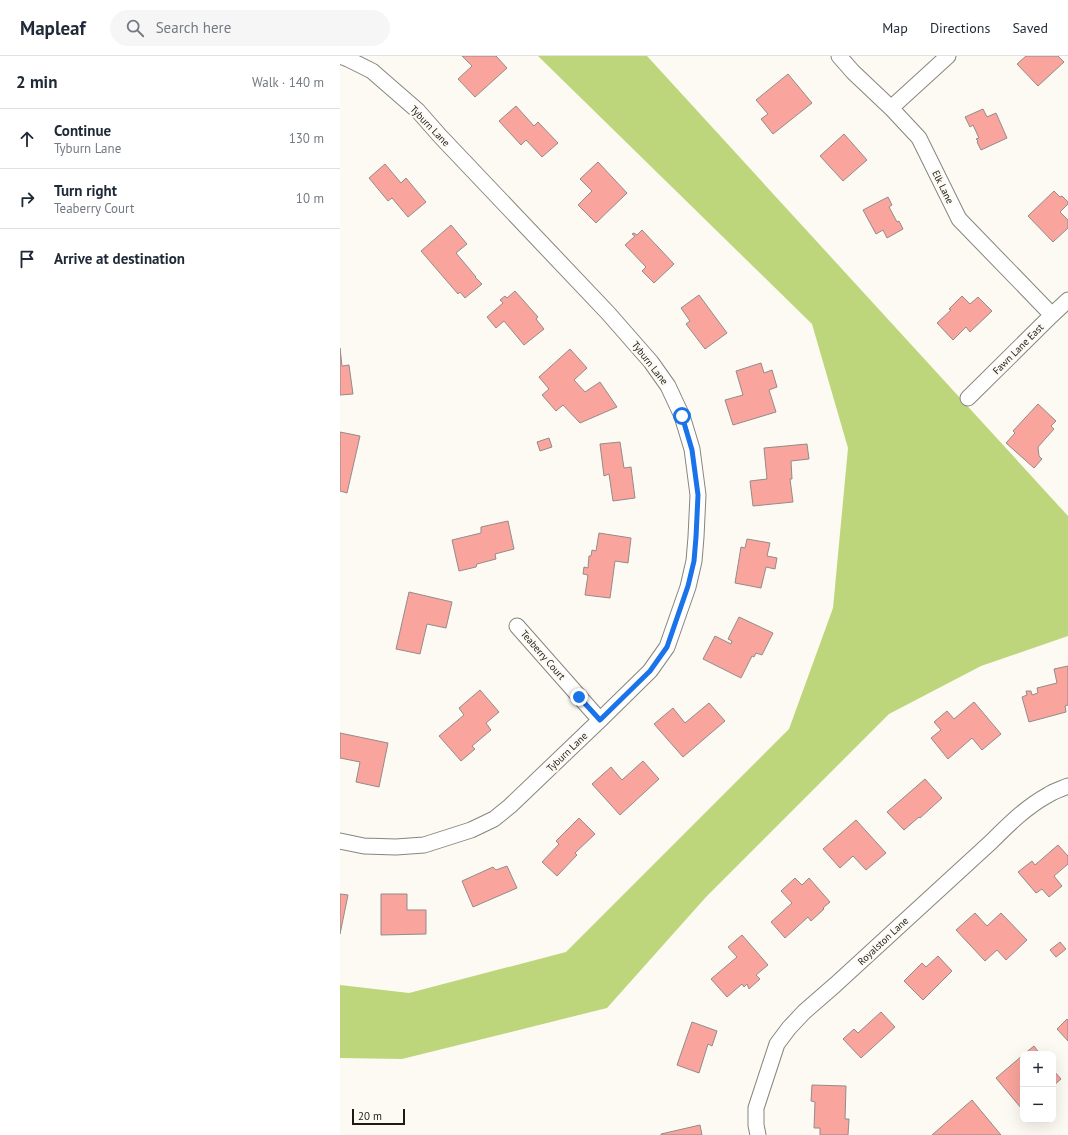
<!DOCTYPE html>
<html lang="en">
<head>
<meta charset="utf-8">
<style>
  body { margin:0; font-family:"PT Sans",sans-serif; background:#f6f6f7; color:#1f2937 }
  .controls { position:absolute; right:12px; bottom:12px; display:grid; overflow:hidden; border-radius:8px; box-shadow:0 4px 16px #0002 }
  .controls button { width:36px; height:36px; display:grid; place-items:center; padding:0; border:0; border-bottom:1px solid #e0e1e3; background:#fff; color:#1f2937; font:20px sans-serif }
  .scale { position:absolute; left:12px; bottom:10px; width:53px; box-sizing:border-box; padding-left:4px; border:2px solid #1b1b18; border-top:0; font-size:11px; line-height:14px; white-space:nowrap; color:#1b1b18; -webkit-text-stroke:3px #fcfaf2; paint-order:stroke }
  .stop { position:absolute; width:12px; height:12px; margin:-9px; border:3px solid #1a73e8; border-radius:50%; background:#fff }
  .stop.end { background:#1a73e8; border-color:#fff; box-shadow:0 1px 4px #0008 }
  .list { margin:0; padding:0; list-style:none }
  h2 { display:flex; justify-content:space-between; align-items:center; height:52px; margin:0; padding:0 16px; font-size:17px }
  h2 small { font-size:13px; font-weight:400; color:#747a83 }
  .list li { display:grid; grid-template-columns:26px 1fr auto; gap:12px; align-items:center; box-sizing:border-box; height:60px; padding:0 16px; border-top:1px solid #e0e1e3 }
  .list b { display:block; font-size:15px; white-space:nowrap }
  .list p { margin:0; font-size:13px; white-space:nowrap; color:#747a83 }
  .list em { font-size:13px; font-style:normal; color:#747a83 }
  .icon { flex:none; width:22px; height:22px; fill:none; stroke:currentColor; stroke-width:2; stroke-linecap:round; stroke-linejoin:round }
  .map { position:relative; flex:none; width:728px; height:1079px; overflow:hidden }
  header { display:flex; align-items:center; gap:24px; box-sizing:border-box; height:56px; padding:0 20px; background:#fff; border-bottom:1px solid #e0e1e3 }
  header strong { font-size:19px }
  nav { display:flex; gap:22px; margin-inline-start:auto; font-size:14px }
  .search { width:280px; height:36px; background:#f6f6f7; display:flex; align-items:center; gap:10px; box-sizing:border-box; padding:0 14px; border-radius:22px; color:#747a83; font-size:15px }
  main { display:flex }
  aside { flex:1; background:#fff }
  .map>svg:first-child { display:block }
</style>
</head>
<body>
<header>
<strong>Mapleaf</strong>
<div class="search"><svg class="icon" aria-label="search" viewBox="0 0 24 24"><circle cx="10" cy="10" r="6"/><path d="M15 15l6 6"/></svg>Search here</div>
<nav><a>Map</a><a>Directions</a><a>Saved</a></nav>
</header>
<main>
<aside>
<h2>2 min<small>Walk · 140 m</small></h2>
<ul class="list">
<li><svg class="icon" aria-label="ahead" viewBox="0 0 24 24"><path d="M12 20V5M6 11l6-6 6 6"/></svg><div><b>Continue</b><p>Tyburn Lane</p></div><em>130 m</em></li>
<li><svg class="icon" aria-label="right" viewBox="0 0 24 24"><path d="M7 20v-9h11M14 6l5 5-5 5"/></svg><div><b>Turn right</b><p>Teaberry Court</p></div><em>10 m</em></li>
<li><svg class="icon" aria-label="arrive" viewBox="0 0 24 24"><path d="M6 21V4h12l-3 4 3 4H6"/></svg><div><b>Arrive at destination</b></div></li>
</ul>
</aside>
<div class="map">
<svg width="728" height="1079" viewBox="0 0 728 1079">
  <rect width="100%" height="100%" fill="#fcfaf2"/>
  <path fill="#bdd67c" d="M 198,0 L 307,0 L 728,460 L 728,580 L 641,610 L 549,658 L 366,841 L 267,952 L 62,1003 L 0,1002 L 0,929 L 69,937 L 226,896 L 449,673 L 493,552 L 508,392 L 472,268 Z"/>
  <path fill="#f9a49c" stroke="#948b8a" d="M 122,0 L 156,0 L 167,12 L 135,41 L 118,23 L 132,10 Z
    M 686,0 L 718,0 L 724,6 L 698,30 L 677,8 Z
    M 448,18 L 472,47 L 433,78 L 421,63 L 428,58 L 416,44 Z
    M 176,50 L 194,70 L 198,66 L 218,87 L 202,101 L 186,84 L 181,89 L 159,65 Z
    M 643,53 L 647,61 L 656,57 L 667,82 L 641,94 L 637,86 L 638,85 L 636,83 L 639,82 L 633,69 L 630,71 L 625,61 Z
    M 504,78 L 527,104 L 503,125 L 480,100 Z
    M 258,106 L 287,137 L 256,167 L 238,149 L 252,135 L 240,123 Z
    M 45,108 L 61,127 L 66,122 L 86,146 L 68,161 L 52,142 L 48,145 L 29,122 Z
    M 714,135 L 720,141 L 722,140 L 728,146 L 728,148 L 720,156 L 728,164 L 728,172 L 713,186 L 688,160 Z
    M 548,141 L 552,149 L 549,151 L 557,166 L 559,165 L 563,173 L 547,182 L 543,174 L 536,178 L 523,154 Z
    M 111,169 L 127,188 L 116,197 L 136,221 L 135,221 L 142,228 L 125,242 L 120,236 L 118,238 L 81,195 Z
    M 302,174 L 334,208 L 314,227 L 302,215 L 306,211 L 285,189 L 295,180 L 292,178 L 294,177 L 297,179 Z
    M 175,235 L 198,261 L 196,263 L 204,273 L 184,289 L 164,265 L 156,272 L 147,261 L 163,247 L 160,244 L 165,240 L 167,242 Z
    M 359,239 L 387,277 L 365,293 L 346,268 L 350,265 L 341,252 Z
    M 622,240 L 630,248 L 638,241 L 652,255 L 630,276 L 626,271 L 613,284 L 597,267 L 611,254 L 609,253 Z
    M 0,292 L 2,310 L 9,309 L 13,338 L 0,339 Z
    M 230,293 L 247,312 L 234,324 L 245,336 L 260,326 L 277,351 L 240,367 L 223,349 L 216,355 L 202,339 L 209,333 L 199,321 Z
    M 421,307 L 424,317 L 432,314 L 437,331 L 429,334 L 436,356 L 393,369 L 385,344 L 403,339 L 396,315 Z
    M 698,348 L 716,365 L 711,370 L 714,373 L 698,391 L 699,400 L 702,403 L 694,412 L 666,387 L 675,377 L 673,375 Z
    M 0,376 L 20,380 L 7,437 L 0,435 Z
    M 209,382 L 212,391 L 200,395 L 197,386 Z
    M 280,386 L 284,412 L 291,411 L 295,442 L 273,445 L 269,418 L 264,420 L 260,388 Z
    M 467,388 L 469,403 L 451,405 L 452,423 L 450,423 L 453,446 L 413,450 L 410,425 L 427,423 L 424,392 Z
    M 168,465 L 174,493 L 155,498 L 156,503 L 137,508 L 136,511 L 119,515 L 112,484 L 141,477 L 141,471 Z
    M 259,477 L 291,482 L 288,507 L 275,505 L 270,542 L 245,539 L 248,519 L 243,518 L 244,511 L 248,512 L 249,500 L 251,500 L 252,494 L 256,495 Z
    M 407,483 L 430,487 L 427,500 L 437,502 L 435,513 L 426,511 L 421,532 L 395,527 L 401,491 L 405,492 Z
    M 69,536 L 112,546 L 106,572 L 87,568 L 80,598 L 56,593 Z
    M 399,561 L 433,577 L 422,599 L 416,597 L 414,601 L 412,600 L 401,622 L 363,603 L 375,580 L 391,588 L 392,585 L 388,583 Z
    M 728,610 L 728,649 L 725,650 L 726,656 L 689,666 L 682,641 L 687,639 L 686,635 L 691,635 L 692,639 L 698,637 L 697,632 L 717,627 L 714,613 Z
    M 140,634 L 159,656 L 146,667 L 151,674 L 132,690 L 135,693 L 121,705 L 99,680 L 124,659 L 119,652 Z
    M 634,646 L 661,678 L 642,694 L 632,682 L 608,703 L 591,682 L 601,674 L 594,666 L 607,655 L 614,663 Z
    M 369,647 L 385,665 L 343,701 L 314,668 L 333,652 L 345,667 Z
    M 0,677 L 48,687 L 39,731 L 16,726 L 20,706 L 0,702 Z
    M 303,705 L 319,723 L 280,759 L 252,728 L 271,711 L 282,724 Z
    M 585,723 L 602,742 L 580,762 L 579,761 L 564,774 L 547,756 Z
    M 239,762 L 255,778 L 235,797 L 237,799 L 217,820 L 202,806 L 219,788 L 216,785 Z
    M 516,764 L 546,797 L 526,814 L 513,800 L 500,812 L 483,793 Z
    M 718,789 L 728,800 L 728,808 L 714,820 L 722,830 L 709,841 L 702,833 L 696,837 L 678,816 L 692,805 L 695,809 Z
    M 167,810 L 177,832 L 133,851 L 122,825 L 153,811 L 156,814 Z
    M 455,822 L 462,829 L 469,822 L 490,846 L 483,852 L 484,853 L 471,865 L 468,861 L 445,882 L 431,866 L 452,847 L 441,835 Z
    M 0,838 L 8,839 L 0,878 Z
    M 41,838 L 67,838 L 67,854 L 86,854 L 86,878 L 41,879 Z
    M 635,857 L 647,870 L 661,857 L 687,884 L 666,904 L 657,894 L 645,905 L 616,874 Z
    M 402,879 L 428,909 L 416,919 L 420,923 L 409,933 L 407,928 L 404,931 L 402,928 L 387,941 L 371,923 L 397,901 L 388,891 Z
    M 720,886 L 726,893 L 716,901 L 710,894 Z
    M 598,900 L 612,915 L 583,944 L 564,925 L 582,907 L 586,911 Z
    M 541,956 L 555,971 L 521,1002 L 503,983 L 514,973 L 518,977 Z
    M 727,963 L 728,964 L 728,985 L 717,973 Z
    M 352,966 L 377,975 L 372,990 L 368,988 L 359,1017 L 337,1009 Z
    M 694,990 L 700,998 L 684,998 Z
    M 683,999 L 683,1051 L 681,1052 L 656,1022 Z
    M 713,1014 L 721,1023 L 713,1030 Z
    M 472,1029 L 506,1030 L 505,1063 L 509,1063 L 508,1079 L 480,1079 L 480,1072 L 474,1072 L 475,1046 L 471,1045 Z
    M 632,1044 L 661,1079 L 592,1079 Z
    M 360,1069 L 362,1079 L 321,1079 L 321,1078 Z"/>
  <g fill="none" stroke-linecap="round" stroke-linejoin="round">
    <defs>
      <path id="street" d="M 499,0 L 513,16 L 551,52 L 579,82 L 619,163 L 712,259
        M 551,52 L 608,0
        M 628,342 L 712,259 L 728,244
        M 177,570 L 260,664
        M 0,785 L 24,790 L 56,791 L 84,789 L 131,774 L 154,763 L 170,750 L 260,664 L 310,615 L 327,591 L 348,531 L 354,505 L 356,481 L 358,439 L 352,393 L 342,360 L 328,330 L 311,306 L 268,257 L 100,80 L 78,55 L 32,15 L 8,3 L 0,0
        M 418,1079 L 416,1069 L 416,1052 L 437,988 L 449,972 L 464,956 L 495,929 L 651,786 C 668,769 686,751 708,739 C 714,735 721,733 728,730"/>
    </defs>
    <use href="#street" stroke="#87857e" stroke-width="17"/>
    <use href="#street" stroke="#fff" stroke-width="15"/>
  </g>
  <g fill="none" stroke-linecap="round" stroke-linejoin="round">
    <path stroke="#1a73e8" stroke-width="5" d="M 239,641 L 260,664 L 310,615 L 327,591 L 348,530 L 354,505 L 356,481 L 358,439 L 352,394 L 342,360"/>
  </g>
  <g text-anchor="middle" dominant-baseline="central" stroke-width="4" stroke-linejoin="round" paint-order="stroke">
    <g font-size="10" fill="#1b1b18" stroke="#fcfaf2">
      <text transform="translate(90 70) rotate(46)">Tyburn Lane</text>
      <text transform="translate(603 131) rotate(64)">Elk Lane</text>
      <text transform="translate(678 293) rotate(-45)">Fawn Lane East</text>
      <text transform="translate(310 307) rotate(52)">Tyburn Lane</text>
      <text transform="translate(203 599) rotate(49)">Teaberry Court</text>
      <text transform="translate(227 696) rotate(-44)">Tyburn Lane</text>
      <text transform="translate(543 885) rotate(-43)">Royalston Lane</text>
    </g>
  </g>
</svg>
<div class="controls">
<button>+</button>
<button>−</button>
</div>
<div class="scale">20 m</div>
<div class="stop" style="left:342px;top:360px"></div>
<div class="stop end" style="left:239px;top:641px"></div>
</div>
</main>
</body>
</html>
